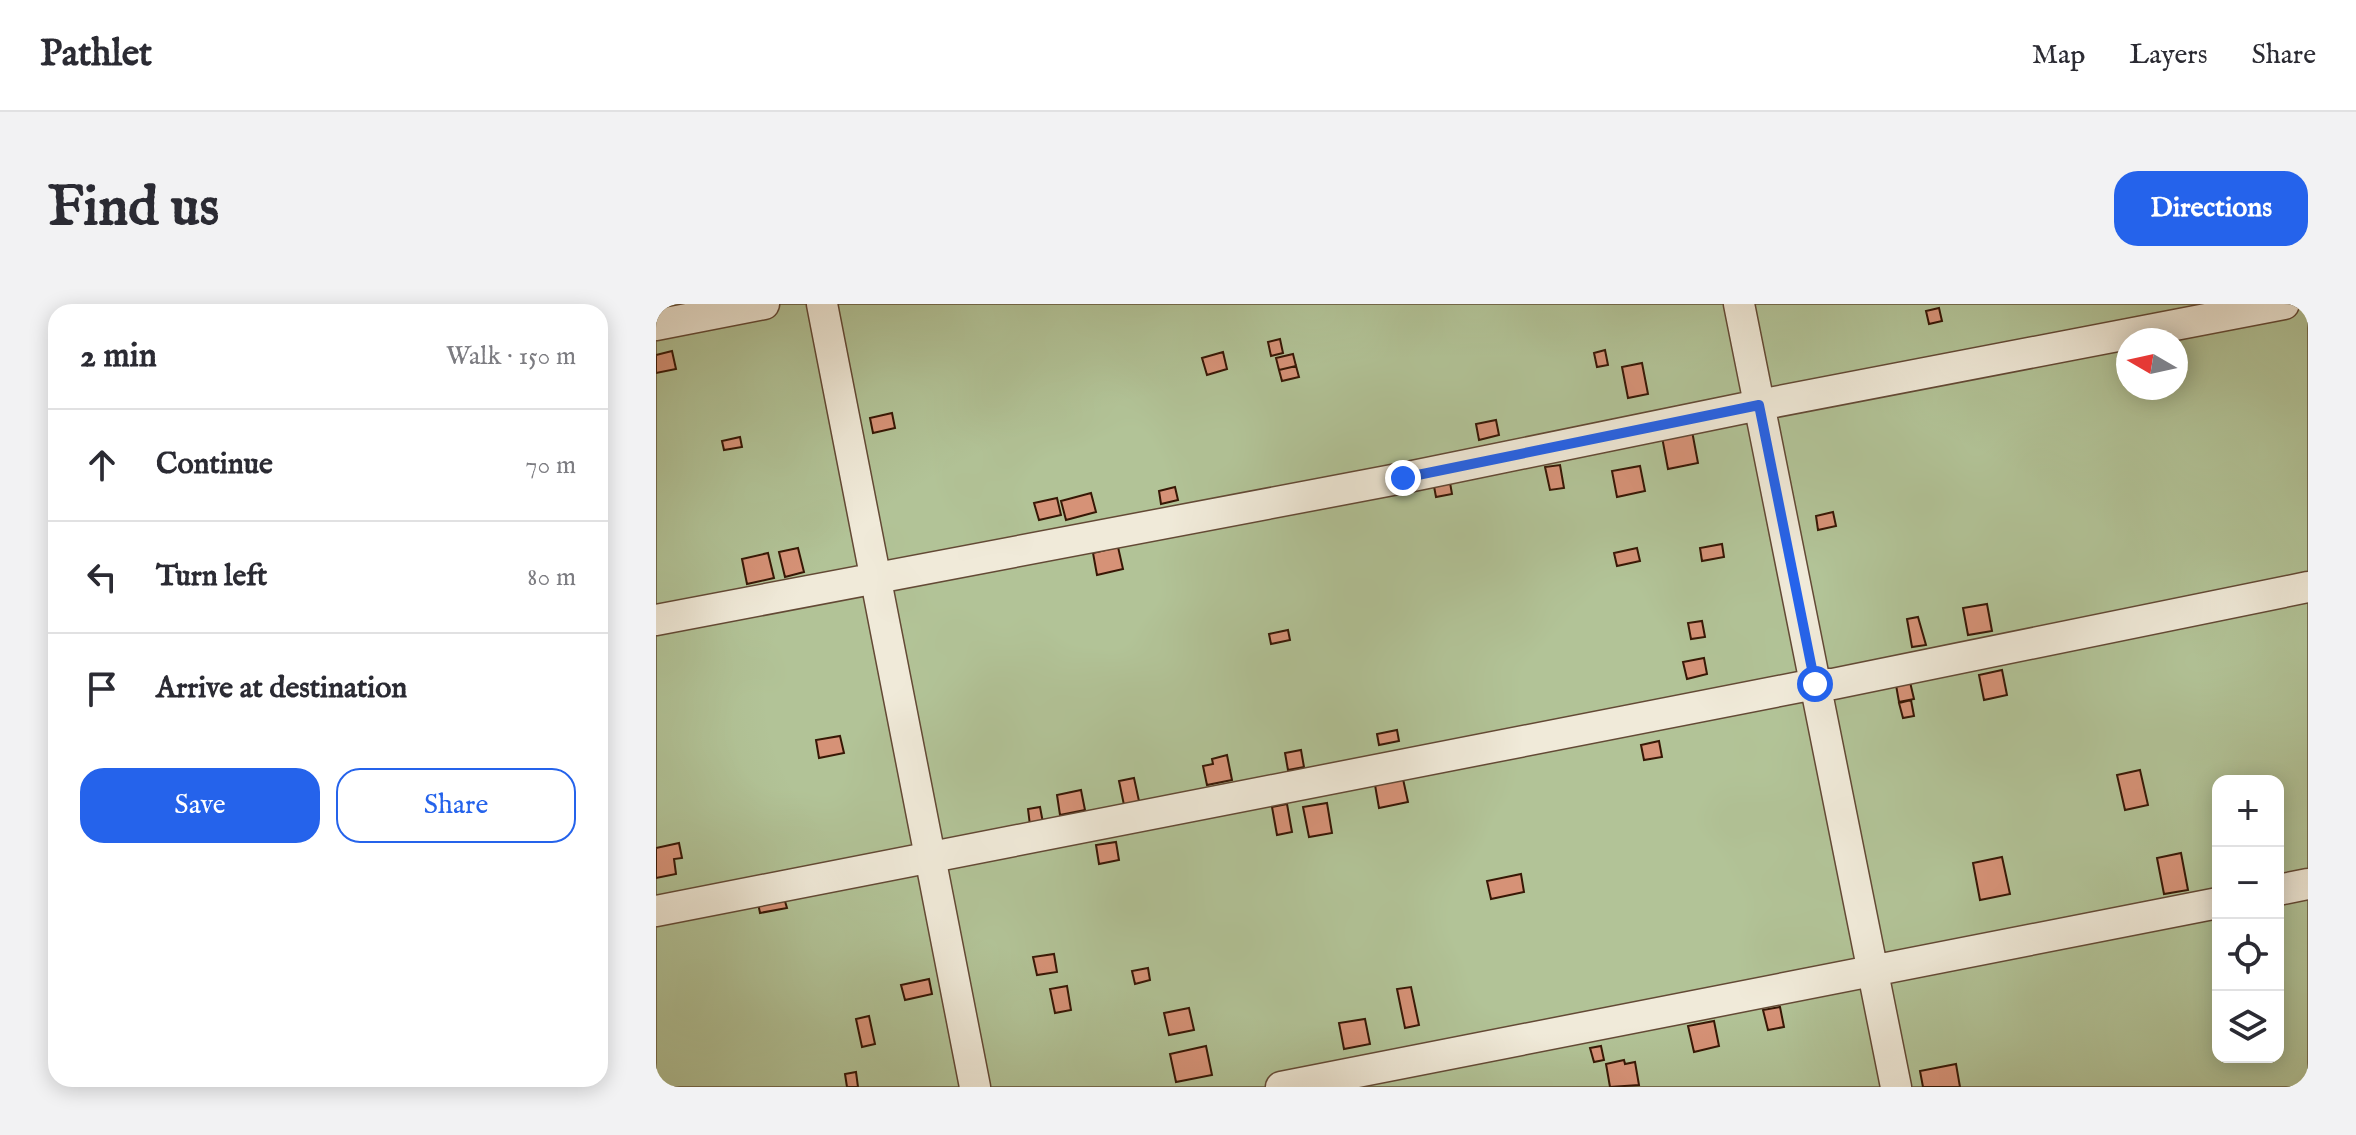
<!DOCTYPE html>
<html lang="en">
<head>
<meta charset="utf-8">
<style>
  body { margin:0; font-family:"IM FELL English",serif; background:#f2f2f3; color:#2b2b33 }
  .controls { position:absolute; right:24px; bottom:24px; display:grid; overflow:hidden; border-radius:16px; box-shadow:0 4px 20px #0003 }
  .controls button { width:72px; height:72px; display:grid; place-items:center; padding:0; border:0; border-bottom:2px solid #e1e1e2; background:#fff; color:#2b2b33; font:40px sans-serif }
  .compass { position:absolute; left:1460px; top:24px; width:72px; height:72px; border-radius:50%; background:#fff; box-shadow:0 4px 20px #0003; rotate:279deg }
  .stop { position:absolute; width:24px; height:24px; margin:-18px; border:6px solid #2563eb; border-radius:50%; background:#fff }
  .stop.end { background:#2563eb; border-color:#fff; box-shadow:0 2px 8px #0008 }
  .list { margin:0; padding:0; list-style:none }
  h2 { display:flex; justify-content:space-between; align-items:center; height:104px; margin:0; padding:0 32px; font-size:34px }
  h2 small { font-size:26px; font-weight:400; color:#7c7c81 }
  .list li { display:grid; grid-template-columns:52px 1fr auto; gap:24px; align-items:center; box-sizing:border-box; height:112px; padding:0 32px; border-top:2px solid #e1e1e2 }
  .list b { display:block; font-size:30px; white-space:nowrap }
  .list em { font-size:26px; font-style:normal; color:#7c7c81 }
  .actions { display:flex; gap:16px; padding:24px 32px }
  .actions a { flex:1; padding:18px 0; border:2px solid #2563eb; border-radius:24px; text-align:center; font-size:28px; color:#2563eb }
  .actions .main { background:#2563eb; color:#fff }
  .icon { flex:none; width:44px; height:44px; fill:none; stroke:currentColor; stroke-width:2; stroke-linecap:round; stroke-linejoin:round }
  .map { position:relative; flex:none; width:1652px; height:783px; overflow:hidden; border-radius:24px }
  header { display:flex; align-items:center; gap:48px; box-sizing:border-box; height:112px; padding:0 40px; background:#fff; border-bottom:2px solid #e1e1e2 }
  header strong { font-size:38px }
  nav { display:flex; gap:44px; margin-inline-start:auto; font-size:28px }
  .intro { display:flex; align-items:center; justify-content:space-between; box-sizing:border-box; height:192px; padding:0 48px }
  h1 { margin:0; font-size:56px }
  .button { padding:20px 36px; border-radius:24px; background:#2563eb; color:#fff; font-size:28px; font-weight:700 }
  main { display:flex; gap:48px; padding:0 48px }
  aside { flex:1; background:#fff; border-radius:24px; box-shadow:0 4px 20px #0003 }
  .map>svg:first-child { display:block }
</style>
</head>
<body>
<header>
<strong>Pathlet</strong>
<nav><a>Map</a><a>Layers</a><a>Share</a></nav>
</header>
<div class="intro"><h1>Find us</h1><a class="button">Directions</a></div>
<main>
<aside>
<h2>2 min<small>Walk · 150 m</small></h2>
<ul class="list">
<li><svg class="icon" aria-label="ahead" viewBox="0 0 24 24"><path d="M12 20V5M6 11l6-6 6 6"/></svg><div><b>Continue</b></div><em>70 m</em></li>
<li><svg class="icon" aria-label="left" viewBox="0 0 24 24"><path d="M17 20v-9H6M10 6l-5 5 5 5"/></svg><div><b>Turn left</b></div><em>80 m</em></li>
<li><svg class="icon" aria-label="arrive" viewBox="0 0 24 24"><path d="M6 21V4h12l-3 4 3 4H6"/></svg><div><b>Arrive at destination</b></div></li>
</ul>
<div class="actions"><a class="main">Save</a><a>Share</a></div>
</aside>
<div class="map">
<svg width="1652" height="783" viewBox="0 0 1652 783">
  <rect width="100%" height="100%" fill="#e8dfc4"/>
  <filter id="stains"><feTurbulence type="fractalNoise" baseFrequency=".0025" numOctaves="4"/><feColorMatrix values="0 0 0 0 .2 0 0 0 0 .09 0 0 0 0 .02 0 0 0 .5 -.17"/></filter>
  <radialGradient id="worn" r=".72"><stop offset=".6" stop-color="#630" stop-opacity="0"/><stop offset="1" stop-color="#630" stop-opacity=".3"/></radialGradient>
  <path fill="#b2c397" stroke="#746d4e" stroke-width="2" fill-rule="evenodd" d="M 0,0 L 1652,0 L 1652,783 L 0,783 ZM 1472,36 L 1520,36 L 1520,84 L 1472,84 ZM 1562,477 L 1622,477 L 1622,753 L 1562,753 Z"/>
  <path fill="#d69277" stroke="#371705" stroke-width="2" d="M 1283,4 L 1286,17 L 1273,20 L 1270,7 Z
    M 624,35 L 627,49 L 615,52 L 612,38 Z
    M 949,46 L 952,61 L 941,63 L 938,49 Z
    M 16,47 L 20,65 L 0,69 L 0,51 Z
    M 567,48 L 571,65 L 551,71 L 546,54 Z
    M 637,50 L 640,62 L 623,66 L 620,54 Z
    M 986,59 L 992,90 L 972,94 L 966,63 Z
    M 640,62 L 643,73 L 626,77 L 623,66 Z
    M 236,109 L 239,124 L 217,129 L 214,114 Z
    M 840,116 L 843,131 L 823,136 L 820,120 Z
    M 1036,127 L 1042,159 L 1012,165 L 1006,133 Z
    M 84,133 L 86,143 L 68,146 L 66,137 Z
    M 904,161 L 908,184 L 894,186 L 889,163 Z
    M 984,162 L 989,187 L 961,193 L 956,167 Z
    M 793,173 L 796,190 L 780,193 L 777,177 Z
    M 519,183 L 522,196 L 505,200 L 503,187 Z
    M 435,189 L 440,208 L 410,216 L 405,197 Z
    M 401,194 L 405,211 L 383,216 L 378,199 Z
    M 1177,208 L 1180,222 L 1162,226 L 1160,212 Z
    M 1066,240 L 1068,253 L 1046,257 L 1044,244 Z
    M 462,243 L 467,265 L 441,271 L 437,249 Z
    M 142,244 L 148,268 L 129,273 L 123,248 Z
    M 981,244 L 984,257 L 961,262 L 958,249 Z
    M 112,249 L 118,274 L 91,280 L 86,255 Z
    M 1331,300 L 1336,327 L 1312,331 L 1307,304 Z
    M 1262,313 L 1270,341 L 1256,343 L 1251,315 Z
    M 1046,317 L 1049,333 L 1035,335 L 1032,319 Z
    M 632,326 L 634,336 L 615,340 L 613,330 Z
    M 1048,354 L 1051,370 L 1031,375 L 1027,358 Z
    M 1346,366 L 1351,391 L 1328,396 L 1323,371 Z
    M 1254,378 L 1258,395 L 1243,398 L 1240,381 Z
    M 1255,396 L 1258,412 L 1247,414 L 1243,399 Z
    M 741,426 L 743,437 L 723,441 L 721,430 Z
    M 184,432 L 188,449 L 163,454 L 160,436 Z
    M 1003,437 L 1006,453 L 988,456 L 985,441 Z
    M 645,446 L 648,463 L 632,466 L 629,449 Z
    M 571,451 L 576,476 L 551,481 L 547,462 L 557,460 L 556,455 Z
    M 1484,466 L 1492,501 L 1469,506 L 1461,471 Z
    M 478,474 L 483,497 L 468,501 L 463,477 Z
    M 747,475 L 752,498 L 723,504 L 719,481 Z
    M 425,486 L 429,506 L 404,511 L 401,491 Z
    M 671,499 L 676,529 L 653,533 L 647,503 Z
    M 631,500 L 636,528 L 621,531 L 616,503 Z
    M 384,503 L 387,519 L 374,521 L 372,505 Z
    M 460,538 L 463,556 L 443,560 L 440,541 Z
    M 23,539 L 26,554 L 18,555 L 20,570 L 0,574 L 0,544 Z
    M 1525,549 L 1532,586 L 1508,590 L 1501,554 Z
    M 1346,553 L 1354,590 L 1324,596 L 1317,559 Z
    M 865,570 L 868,588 L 835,595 L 831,577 Z
    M 128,594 L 131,604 L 104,609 L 102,599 Z
    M 398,650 L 401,668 L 381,671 L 377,653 Z
    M 492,664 L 494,676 L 479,680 L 476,667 Z
    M 273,675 L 276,690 L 249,696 L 245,681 Z
    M 411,682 L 415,706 L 399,709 L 394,685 Z
    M 755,683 L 763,721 L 749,724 L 741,685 Z
    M 1124,703 L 1128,723 L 1112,726 L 1107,706 Z
    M 533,704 L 538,726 L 513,731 L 508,709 Z
    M 213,712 L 219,740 L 206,743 L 200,715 Z
    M 709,715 L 714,740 L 688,745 L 683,719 Z
    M 1058,717 L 1063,742 L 1038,748 L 1032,722 Z
    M 550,742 L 556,771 L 520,778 L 514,750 Z
    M 945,742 L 948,756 L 938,758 L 934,744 Z
    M 968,756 L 969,760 L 979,758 L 983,781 L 954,783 L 950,760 Z
    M 1300,760 L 1304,783 L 1267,783 L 1264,767 Z
    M 200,768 L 202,783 L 191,783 L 189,770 Z"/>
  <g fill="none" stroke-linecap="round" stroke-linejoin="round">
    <defs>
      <path id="minor" d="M 166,0 L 319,783
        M 1083,0 L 1240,783
        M 0,21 L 108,0
        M 0,316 L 747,174 L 1103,101 L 1628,0
        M 1622,586 L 1652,580
        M 0,607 L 1159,380 L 1177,380 L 1652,283
        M 625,783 L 1562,599"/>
    </defs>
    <use href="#minor" stroke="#634935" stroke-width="33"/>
    <use href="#minor" stroke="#f0ead9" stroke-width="30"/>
  </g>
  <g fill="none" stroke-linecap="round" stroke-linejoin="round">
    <path stroke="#2563eb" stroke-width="10" d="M 747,174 L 1103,101 L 1159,380"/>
  </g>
  <rect width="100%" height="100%" filter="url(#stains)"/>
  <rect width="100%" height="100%" fill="url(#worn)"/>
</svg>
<div class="controls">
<button>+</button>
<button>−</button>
<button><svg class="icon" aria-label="locate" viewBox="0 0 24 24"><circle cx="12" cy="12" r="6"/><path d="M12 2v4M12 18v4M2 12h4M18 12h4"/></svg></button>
<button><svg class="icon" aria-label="layers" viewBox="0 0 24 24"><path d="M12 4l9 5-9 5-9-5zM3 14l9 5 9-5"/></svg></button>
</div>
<svg class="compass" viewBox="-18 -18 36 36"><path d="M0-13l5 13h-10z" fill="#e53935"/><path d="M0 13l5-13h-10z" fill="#7c7c81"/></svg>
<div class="stop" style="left:1159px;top:380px"></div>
<div class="stop end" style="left:747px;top:174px"></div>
</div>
</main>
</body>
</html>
